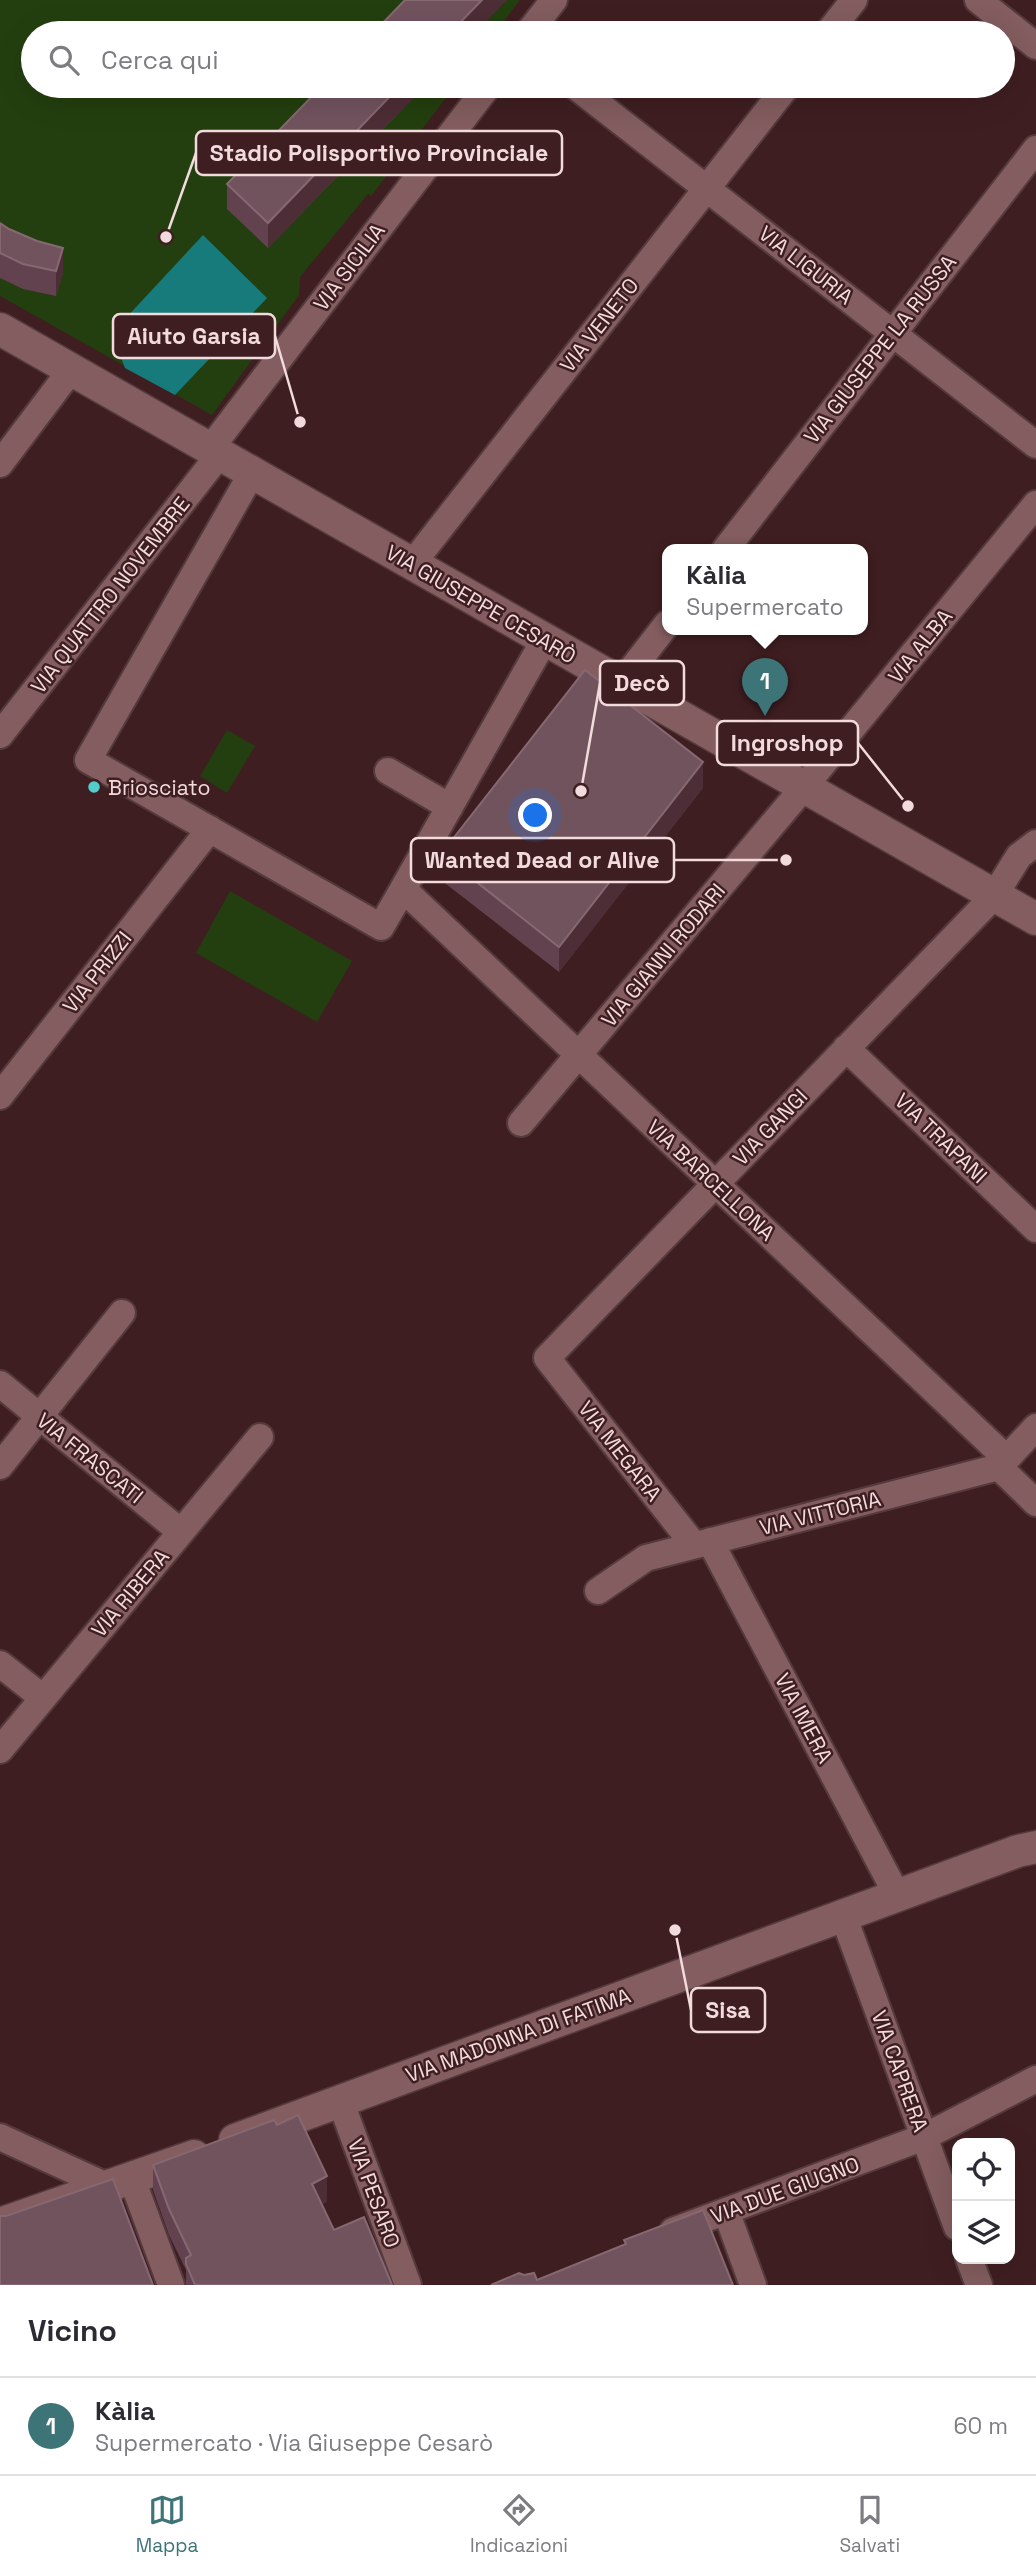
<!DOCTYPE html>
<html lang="it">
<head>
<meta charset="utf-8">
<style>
  body { margin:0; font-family:"Space Grotesk",sans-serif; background:#f7f7f7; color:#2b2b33 }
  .controls { position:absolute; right:21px; bottom:21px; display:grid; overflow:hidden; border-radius:14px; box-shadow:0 7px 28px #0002 }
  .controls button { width:63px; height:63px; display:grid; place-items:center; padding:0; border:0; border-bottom:2px solid #e1e1e2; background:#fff; color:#2b2b33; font:35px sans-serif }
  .you { position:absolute; left:536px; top:816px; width:24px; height:24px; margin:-18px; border:5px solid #fff; border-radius:50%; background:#1a73e8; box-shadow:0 0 0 10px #1a73e833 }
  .badge { display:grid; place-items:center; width:46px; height:46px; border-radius:50%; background:#3d7478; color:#fff; font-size:23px; font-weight:700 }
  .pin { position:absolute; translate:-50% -58px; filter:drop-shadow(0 2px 4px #0008) }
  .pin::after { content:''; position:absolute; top:37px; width:24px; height:21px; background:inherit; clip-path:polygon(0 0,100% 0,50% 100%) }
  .popup { position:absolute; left:662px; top:544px; width:206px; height:91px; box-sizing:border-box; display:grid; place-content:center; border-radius:14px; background:#fff; filter:drop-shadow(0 2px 5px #0005); font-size:23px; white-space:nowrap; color:#7c7c81 }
  .popup b { font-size:26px; color:#2b2b33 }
  .popup::after { content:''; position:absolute; left:50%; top:100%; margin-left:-14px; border:14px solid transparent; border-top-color:#fff }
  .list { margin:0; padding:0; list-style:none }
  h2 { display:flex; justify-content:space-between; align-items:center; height:91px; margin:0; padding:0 28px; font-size:30px }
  h2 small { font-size:23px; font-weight:400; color:#7c7c81 }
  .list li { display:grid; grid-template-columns:46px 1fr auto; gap:21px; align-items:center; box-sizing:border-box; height:98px; padding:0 28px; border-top:2px solid #e1e1e2 }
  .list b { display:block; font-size:26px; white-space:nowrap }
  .list p { margin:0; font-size:23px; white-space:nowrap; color:#7c7c81 }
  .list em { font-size:23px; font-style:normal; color:#7c7c81 }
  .icon { flex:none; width:38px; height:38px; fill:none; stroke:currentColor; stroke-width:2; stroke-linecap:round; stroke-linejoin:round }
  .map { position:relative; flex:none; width:1036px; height:2285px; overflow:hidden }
  .search { position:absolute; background:#fff; box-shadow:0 7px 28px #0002; left:21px; right:21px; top:21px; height:77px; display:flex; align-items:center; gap:18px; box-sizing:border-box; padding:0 24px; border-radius:38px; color:#7c7c81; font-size:26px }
  .sheet { height:189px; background:#fff }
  nav { display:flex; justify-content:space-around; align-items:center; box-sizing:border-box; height:98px; border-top:2px solid #e1e1e2; background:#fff; font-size:19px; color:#7c7c81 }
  nav a { display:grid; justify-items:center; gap:4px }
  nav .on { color:#3d7478 }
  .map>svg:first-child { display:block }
</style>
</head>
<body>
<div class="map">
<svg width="1036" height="2285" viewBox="0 0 1036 2285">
  <rect width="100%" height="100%" fill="#3f1e21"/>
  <path fill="#233f0f" d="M 0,0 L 520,0 L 495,33 L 33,33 L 33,86 L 455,86 L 371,196 L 368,194 L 300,277 L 299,295 L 212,415 L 0,296 Z
    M 227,730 L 255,746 L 227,793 L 200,776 Z
    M 230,891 L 352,961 L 317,1022 L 196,953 Z"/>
  <path fill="#187b7b" d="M 203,235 L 267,298 L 175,395 L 125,368 L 112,333 Z"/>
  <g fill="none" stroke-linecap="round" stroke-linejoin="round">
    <defs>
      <path id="minor" d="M 978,0 L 1036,46
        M 528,33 L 554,0
        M 828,33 L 854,0
        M 575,86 L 1036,445
        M 210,449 L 488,86
        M 0,464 L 71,370
        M 252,473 L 88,760 L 381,927 L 403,889
        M 725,550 L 1036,149
        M 412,564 L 787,86
        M 545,639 L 403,889 L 1006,1458
        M 621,683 L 667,624
        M 0,735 L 219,455
        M 388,771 L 450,807
        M 846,1048 L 1036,1229
        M 0,1096 L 210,829
        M 521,1123 L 804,787 L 1036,504
        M 0,1384 L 181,1532
        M 0,1466 L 122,1313
        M 999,1467 L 1036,1503
        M 710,1541 L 897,1895
        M 694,1545 L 547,1358 L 994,896 L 1019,856 L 1036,843
        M 598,1591 L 646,1558 L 999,1467 L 1036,1427
        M 0,1664 L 43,1698
        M 0,1750 L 260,1437
        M 843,1915 L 957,2227
        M 340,2100 L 408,2285
        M 0,2137 L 109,2187
        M 132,2179 L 171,2285
        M 726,2211 L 753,2285
        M 673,2231 L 924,2137 L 1036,2079
        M 969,2259 L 979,2285"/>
      <path id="tertiary" d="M 0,329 L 1036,919
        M 235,2140 L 1018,1851 L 1036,1847
        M 0,2224 L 194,2156"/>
    </defs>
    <use href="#minor" stroke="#553a3d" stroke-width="30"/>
    <use href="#tertiary" stroke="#553a3d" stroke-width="35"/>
    <use href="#minor" stroke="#835d5f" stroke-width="26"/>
    <use href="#tertiary" stroke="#835d5f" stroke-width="32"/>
  </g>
  <path fill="#62424f" d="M 322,86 L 425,86 L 268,248 L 227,209 L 227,184 Z
    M 0,223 L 63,273 L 56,296 L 23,289 L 0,278 Z
    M 703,788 L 559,972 L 441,880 L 441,854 Z
    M 153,2165 L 327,2202 L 322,2204 L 334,2230 L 392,2285 L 186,2285 L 186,2270 L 169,2235 L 153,2190 Z"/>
  <path fill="#4d2d36" d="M 482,0 L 507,0 L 475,33 L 450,33 Z
    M 400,86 L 425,86 L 268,248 L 268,223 Z
    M 63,248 L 63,273 L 56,296 L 56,271 Z
    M 703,762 L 703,788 L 559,972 L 559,947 Z
    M 327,2176 L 327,2202 L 312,2209 L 312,2184 Z"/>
  <path fill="#71535e" stroke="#866872" stroke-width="2" d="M 405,0 L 482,0 L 450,33 L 373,33 Z
    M 322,86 L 400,86 L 268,223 L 227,184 Z
    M 0,223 L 9,229 L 37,241 L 63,248 L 56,271 L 23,264 L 0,253 Z
    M 585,670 L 703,762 L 559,947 L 441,854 Z
    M 298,2115 L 327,2176 L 312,2184 L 334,2230 L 364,2217 L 392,2285 L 195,2285 L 186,2264 L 186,2258 L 191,2255 L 169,2209 L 153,2165 L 274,2120 L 277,2125 Z
    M 113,2179 L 153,2285 L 0,2285 L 0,2216 L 6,2216 Z
    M 703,2210 L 733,2285 L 491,2285 L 519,2273 L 524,2275 L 534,2273 L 537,2280 L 626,2244 L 624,2240 Z"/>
  <circle fill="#52cdcc" stroke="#3f1e21" stroke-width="2.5" cx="94" cy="787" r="7"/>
  <g text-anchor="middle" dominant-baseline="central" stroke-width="5" stroke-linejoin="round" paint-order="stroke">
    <g font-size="21" fill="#f2dbdc" stroke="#3f1e21">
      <text transform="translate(806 265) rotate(38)">VIA LIGURIA</text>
      <text transform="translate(349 267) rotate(-53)">VIA SICILIA</text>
      <text transform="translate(599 325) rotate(-52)">VIA VENETO</text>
      <text transform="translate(880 349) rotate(-52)">VIA GIUSEPPE LA RUSSA</text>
      <text transform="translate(110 595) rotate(-52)">VIA QUATTRO NOVEMBRE</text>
      <text transform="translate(481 604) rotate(30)">VIA GIUSEPPE CESARÒ</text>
      <text transform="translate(920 646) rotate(-51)">VIA ALBA</text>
      <text transform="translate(663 955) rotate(-50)">VIA GIANNI RODARI</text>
      <text transform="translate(97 972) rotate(-52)">VIA PRIZZI</text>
      <text transform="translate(770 1127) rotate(-46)">VIA GANGI</text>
      <text transform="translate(941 1138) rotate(44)">VIA TRAPANI</text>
      <text transform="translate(711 1180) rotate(43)">VIA BARCELLONA</text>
      <text transform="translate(620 1451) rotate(52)">VIA MEGARA</text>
      <text transform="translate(90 1458) rotate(39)">VIA FRASCATI</text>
      <text transform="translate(820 1513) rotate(-14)">VIA VITTORIA</text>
      <text transform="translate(130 1593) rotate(-50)">VIA RIBERA</text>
      <text transform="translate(804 1718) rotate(62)">VIA IMERA</text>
      <text transform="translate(518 2035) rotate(-20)">VIA MADONNA DI FATIMA</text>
      <text transform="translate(900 2071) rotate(70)">VIA CAPRERA</text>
      <text transform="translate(785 2190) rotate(-20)">VIA DUE GIUGNO</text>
      <text transform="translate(374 2193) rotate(70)">VIA PESARO</text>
    </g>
    <g font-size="21" fill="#f2dbdc" stroke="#3f1e21" text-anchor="start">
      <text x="108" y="787">Briosciato</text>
    </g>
  </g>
  <path fill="none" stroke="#f2dbdc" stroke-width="2.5" d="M166 237L196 153M300 422L275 336M581 791L600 683M908 806L858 743M786 860L674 860M675 1930L691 2010"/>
  <g fill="#f2dbdc" stroke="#3f1e21" stroke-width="2.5">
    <circle cx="166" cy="237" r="7"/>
    <circle cx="300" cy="422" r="7"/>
    <circle cx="581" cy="791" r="7"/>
    <circle cx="908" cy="806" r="7"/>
    <circle cx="786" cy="860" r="7"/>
    <circle cx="675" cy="1930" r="7"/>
  </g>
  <g fill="#3f1e21" stroke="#f2dbdc" stroke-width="2.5">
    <rect x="196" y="131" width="366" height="44" rx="7"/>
    <rect x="113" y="314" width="162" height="44" rx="7"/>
    <rect x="600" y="661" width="84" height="44" rx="7"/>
    <rect x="717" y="721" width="141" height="44" rx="7"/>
    <rect x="411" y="838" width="263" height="44" rx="7"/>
    <rect x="691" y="1988" width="74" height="44" rx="7"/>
  </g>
  <g font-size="23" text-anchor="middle" font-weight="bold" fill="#f2dbdc">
    <text x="379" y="161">Stadio Polisportivo Provinciale</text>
    <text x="194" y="344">Aiuto Garsia</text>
    <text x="642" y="691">Decò</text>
    <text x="787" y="751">Ingroshop</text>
    <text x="542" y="868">Wanted Dead or Alive</text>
    <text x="728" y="2018">Sisa</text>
  </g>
</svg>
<div class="controls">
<button><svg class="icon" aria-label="locate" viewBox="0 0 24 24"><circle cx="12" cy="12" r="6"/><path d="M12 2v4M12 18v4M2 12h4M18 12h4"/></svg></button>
<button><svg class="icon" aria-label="layers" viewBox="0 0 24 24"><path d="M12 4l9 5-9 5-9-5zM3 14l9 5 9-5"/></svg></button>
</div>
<div class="you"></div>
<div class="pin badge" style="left:765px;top:716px">1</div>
<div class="popup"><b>Kàlia</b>Supermercato</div>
<div class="search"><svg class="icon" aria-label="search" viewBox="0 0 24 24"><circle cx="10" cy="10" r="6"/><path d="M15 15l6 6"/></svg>Cerca qui</div>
</div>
<section class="sheet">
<h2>Vicino<small></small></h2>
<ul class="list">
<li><span class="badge">1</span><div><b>Kàlia</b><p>Supermercato · Via Giuseppe Cesarò</p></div><em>60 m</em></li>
</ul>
</section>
<nav>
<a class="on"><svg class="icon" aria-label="map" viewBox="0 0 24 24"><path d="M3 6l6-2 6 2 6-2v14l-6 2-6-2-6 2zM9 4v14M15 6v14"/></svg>Mappa</a>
<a><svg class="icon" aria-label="directions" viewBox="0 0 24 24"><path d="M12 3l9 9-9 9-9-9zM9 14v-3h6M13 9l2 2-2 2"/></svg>Indicazioni</a>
<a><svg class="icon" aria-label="saved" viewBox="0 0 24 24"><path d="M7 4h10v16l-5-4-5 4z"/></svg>Salvati</a>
</nav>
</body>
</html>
